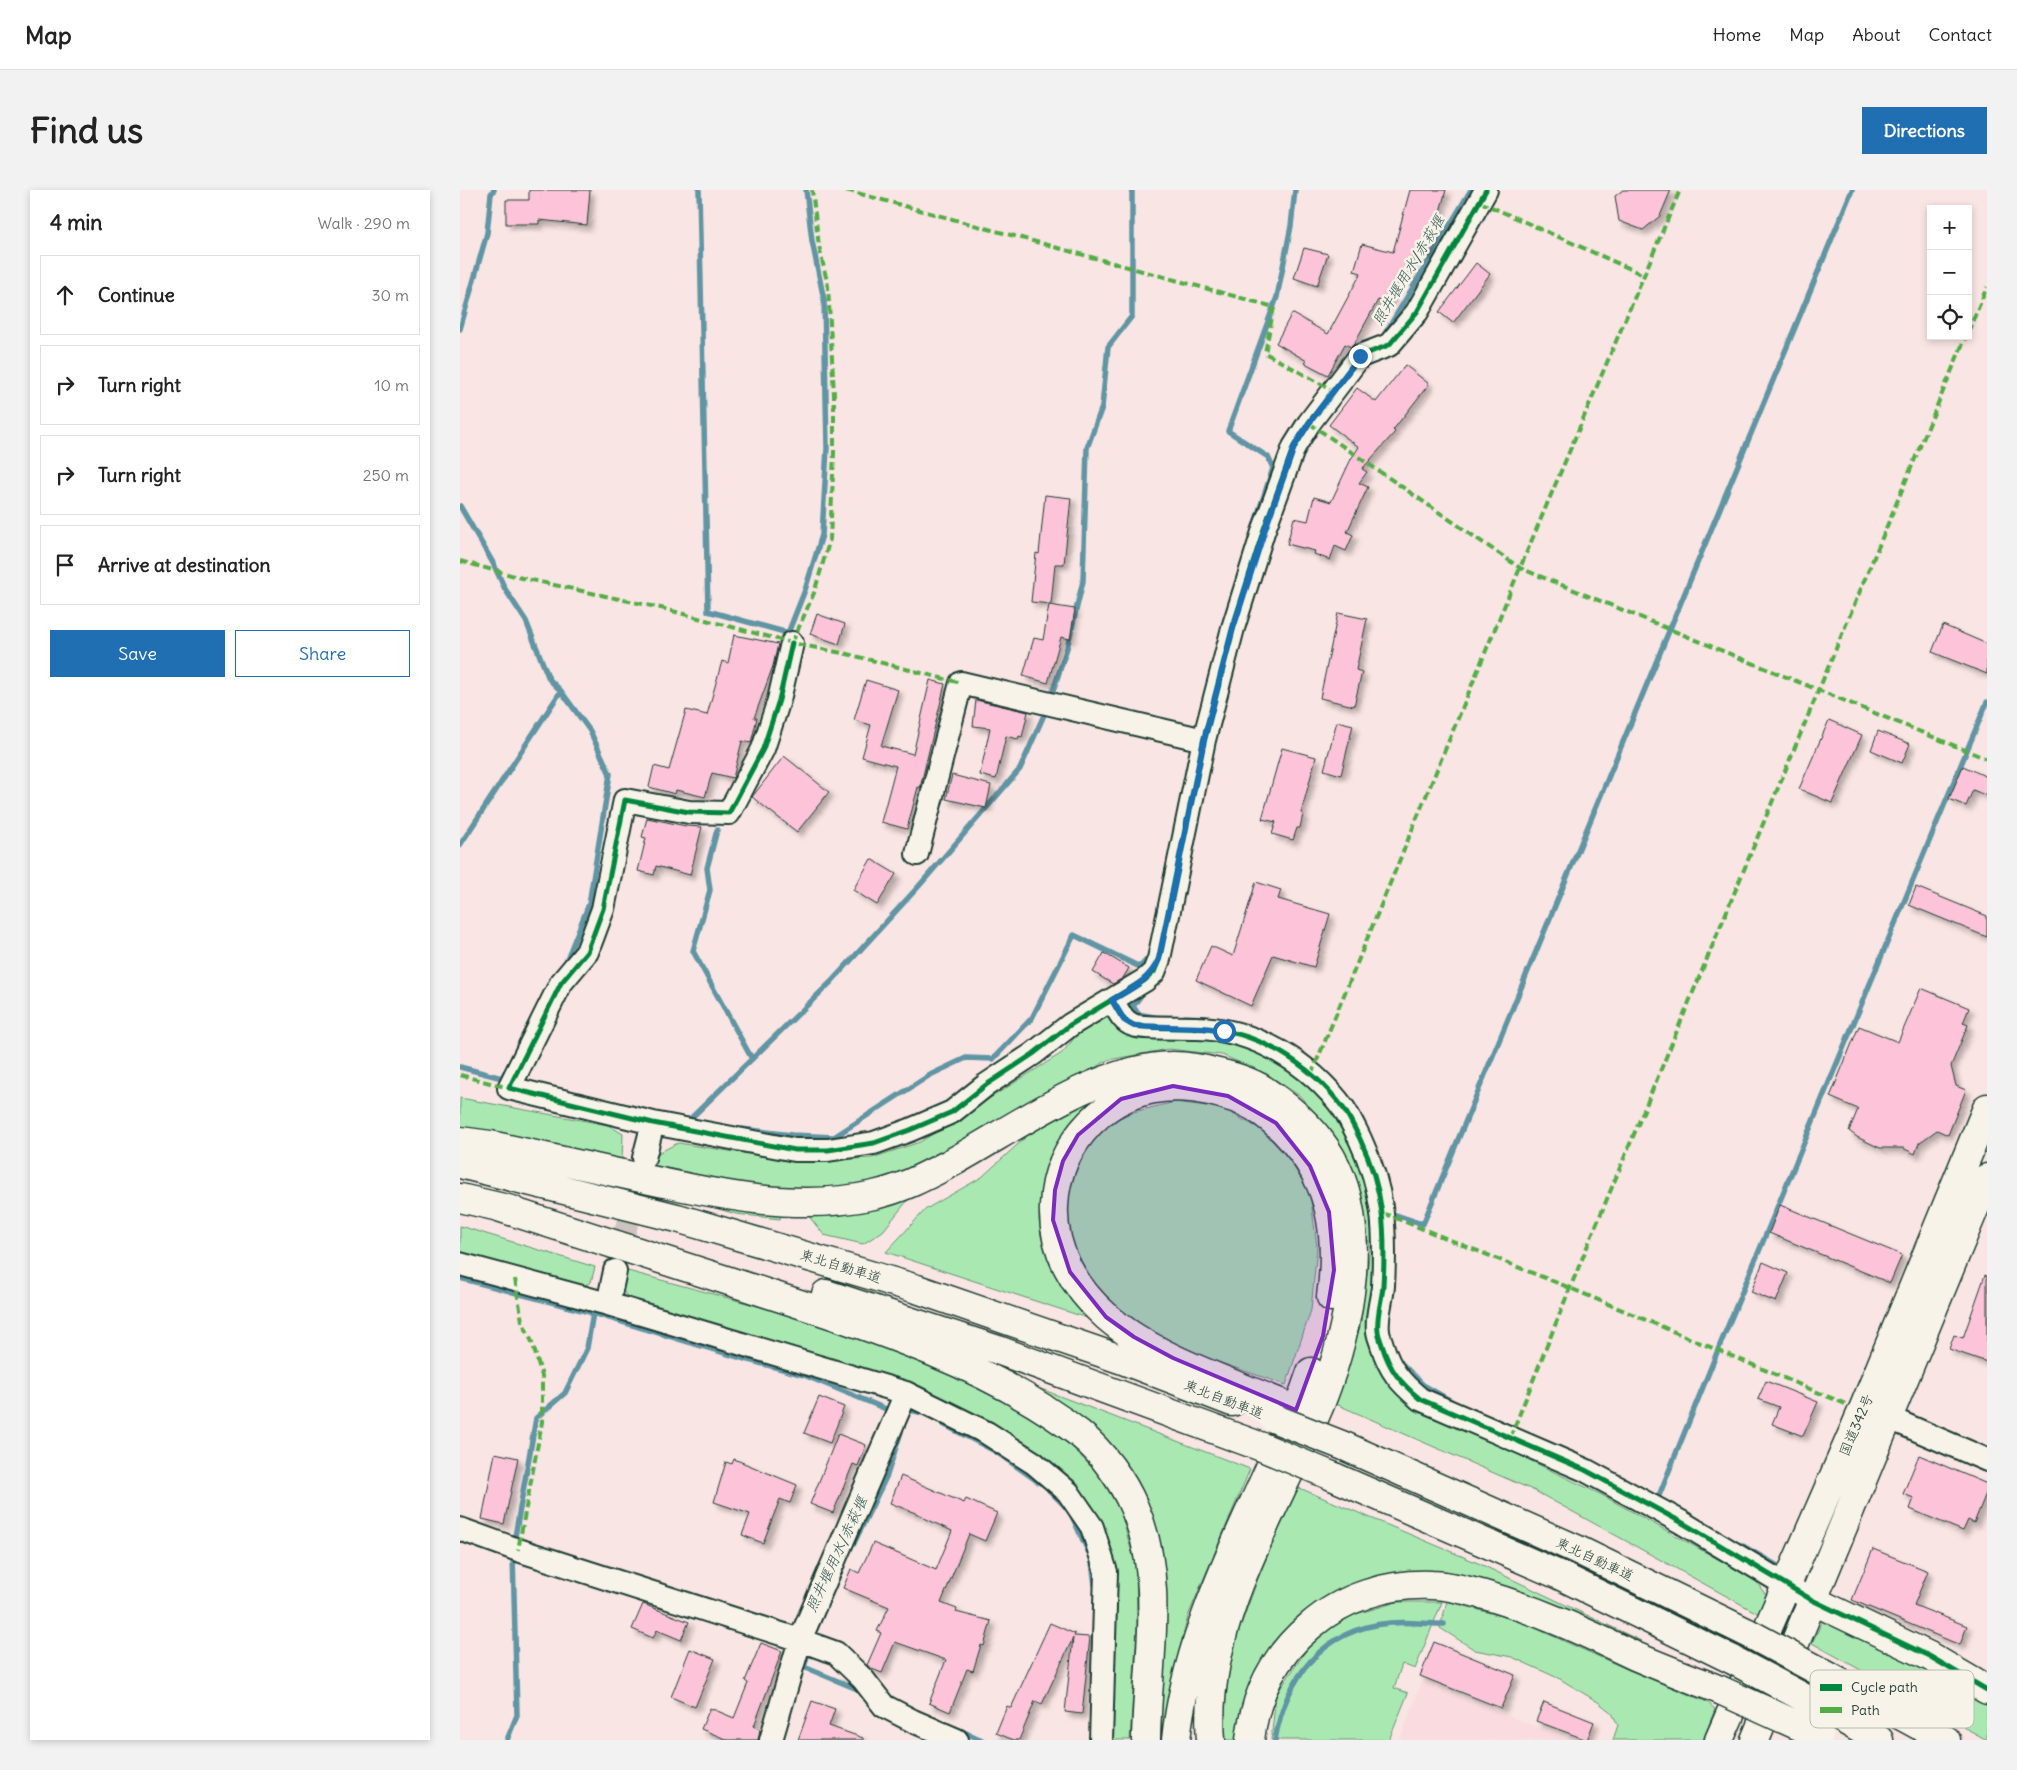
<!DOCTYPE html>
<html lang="en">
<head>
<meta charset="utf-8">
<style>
  body { margin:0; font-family:Delius,"Klee One",sans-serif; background:#f2f2f2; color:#222 }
  .controls { position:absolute; right:15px; top:15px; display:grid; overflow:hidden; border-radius:0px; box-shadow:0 2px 8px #0003 }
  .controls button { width:45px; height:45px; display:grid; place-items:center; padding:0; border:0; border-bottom:1px solid #e0e0e0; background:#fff; color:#222; font:25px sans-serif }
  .stop { position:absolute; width:15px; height:15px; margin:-11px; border:4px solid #1f6fb2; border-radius:50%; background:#fff }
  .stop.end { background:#1f6fb2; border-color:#fff; box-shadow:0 1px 5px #0008 }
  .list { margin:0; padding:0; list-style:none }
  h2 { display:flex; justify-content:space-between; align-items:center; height:65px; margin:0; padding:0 20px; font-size:21px }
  h2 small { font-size:16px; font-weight:400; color:#767676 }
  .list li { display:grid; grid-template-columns:32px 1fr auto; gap:15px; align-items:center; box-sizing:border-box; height:80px; margin:0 10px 10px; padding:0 10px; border:1px solid #e0e0e0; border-radius:0px }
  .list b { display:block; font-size:19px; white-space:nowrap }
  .list em { font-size:16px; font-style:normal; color:#767676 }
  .actions { display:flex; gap:10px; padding:15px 20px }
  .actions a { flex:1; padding:11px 0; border:1px solid #1f6fb2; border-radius:0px; text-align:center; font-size:18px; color:#1f6fb2 }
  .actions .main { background:#1f6fb2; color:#fff }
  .icon { flex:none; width:28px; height:28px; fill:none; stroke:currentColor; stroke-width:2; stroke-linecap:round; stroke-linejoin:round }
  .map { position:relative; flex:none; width:1527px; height:1550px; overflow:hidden; border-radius:0px }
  header { display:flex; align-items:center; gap:30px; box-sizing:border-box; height:70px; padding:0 25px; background:#fff; border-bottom:1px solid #e0e0e0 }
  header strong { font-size:24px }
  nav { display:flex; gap:28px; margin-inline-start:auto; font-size:18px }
  .intro { display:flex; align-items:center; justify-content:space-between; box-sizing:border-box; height:120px; padding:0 30px }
  h1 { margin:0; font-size:35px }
  .button { padding:12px 22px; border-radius:0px; background:#1f6fb2; color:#fff; font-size:18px; font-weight:700 }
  main { display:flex; gap:30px; padding:0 30px }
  aside { flex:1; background:#fff; border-radius:0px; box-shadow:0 2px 8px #0003 }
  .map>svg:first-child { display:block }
</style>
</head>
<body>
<header>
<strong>Map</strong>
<nav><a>Home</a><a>Map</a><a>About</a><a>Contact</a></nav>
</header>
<div class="intro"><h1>Find us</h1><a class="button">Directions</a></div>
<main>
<aside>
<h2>4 min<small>Walk · 290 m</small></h2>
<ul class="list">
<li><svg class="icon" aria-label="ahead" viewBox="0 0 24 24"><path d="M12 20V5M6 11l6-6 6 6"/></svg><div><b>Continue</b></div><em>30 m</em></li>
<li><svg class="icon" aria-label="right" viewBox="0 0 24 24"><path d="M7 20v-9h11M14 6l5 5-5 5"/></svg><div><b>Turn right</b></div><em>10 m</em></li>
<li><svg class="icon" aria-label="right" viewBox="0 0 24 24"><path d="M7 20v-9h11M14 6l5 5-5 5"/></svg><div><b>Turn right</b></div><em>250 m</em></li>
<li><svg class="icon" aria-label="arrive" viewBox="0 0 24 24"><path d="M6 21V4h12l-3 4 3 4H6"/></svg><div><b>Arrive at destination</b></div></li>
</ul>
<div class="actions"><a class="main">Save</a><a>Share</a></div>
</aside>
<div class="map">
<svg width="1527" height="1550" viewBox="0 0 1527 1550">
  <defs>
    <filter id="shadow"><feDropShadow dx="4.5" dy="4.5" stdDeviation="2.5" flood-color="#0004"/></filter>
  </defs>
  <rect width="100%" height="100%" fill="#f9e5e3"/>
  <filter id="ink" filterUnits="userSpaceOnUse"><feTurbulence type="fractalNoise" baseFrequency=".02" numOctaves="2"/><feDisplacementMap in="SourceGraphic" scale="10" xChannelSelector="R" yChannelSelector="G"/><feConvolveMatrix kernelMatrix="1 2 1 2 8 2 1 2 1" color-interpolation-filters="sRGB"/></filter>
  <g filter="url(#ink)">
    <path fill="#fadbe0" d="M 962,1492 L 1110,1550 L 940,1550 Z"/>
    <path fill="#a9e9b1" stroke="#649372" d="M 648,827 L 658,841 L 681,846 L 777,850 L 837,880 L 873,921 L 909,996 L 917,1089 L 907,1136 L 910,1155 L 923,1186 L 954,1220 L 1019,1246 L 1140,1304 L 1294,1389 L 1306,1405 L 1299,1424 L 1075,1301 L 876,1214 L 900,1137 L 910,1059 L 899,995 L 875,946 L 840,906 L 807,884 L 762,865 L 709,859 L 648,870 L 464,976 L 422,990 L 379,1000 L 335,999 L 282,994 L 193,975 L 198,963 L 218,953 L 339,972 L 412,968 L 460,952 L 602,863 L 621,840 Z
      M 638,900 L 640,909 L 613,929 L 588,970 L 581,1021 L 605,1099 L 627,1128 L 426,1062 L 466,1019 L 522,987 L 579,935 Z
      M 0,908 L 148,935 L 163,944 L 162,969 L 0,940 Z
      M 715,912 L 762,918 L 802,940 L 828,968 L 850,1003 L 857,1057 L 851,1120 L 826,1195 L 743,1167 L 692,1142 L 654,1116 L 627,1084 L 612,1057 L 607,1027 L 610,995 L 626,959 L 646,934 L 673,922 Z
      M 216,1007 L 322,1022 L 320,1029 L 276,1024 Z
      M 447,1007 L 447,1011 L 423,1041 L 403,1054 L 364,1045 L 347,1024 Z
      M 0,1036 L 135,1077 L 131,1092 L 118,1099 L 0,1067 Z
      M 164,1080 L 342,1128 L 456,1168 L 519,1194 L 564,1221 L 611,1256 L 638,1284 L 660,1320 L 676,1377 L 677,1435 L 670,1550 L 652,1550 L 656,1382 L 643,1335 L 524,1231 L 171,1112 L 159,1095 Z
      M 555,1189 L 790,1279 L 728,1426 L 711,1494 L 705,1550 L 697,1550 L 704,1430 L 702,1357 L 681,1306 L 656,1262 L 612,1221 Z
      M 837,1297 L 1018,1373 L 1181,1451 L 1009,1389 L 861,1417 L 784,1550 L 765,1550 L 762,1527 L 772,1459 L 799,1386 Z
      M 987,1411 L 1059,1431 L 1171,1481 L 1247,1512 L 1255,1519 L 1243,1550 L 1153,1550 L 1158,1535 L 1152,1523 L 1138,1512 L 1100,1489 L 1052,1467 L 1015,1460 L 980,1438 Z
      M 937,1412 L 982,1412 L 955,1479 L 942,1474 L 934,1498 L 948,1503 L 929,1550 L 811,1550 L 816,1505 L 853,1450 L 893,1425 Z
      M 1364,1428 L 1527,1510 L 1527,1550 L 1352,1453 Z"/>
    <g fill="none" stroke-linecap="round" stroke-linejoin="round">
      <path stroke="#6195a4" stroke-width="5.5" d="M 239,0 L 248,421 L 328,443 L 345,400 L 362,345 L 367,258 L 364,110 L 352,51 L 346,0
        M 0,139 L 27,43 L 31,4 L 34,0
        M 925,144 L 1011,0
        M 0,316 L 33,373 L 45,399 L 66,431 L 89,489 L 101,501 L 130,541 L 150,584 L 129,714 L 105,774
        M 796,330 L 813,278 L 808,267 L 768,241 L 817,107 L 831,36 L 835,0
        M 590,510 L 607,458 L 623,391 L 627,258 L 642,217 L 648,157 L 672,126 L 672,0
        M 257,640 L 247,678 L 250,700 L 233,761 L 292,869
        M 0,655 L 101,501
        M 673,816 L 678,824 L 694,827
        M 670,817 L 673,816 L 685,800
        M 725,827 L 746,828
        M 0,877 L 42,888 L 45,882
        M 228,931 L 371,792 L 459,696 L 560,579 L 587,518
        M 282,939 L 332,945 L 374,947 L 470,885 L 506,868 L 533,869 L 572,828 L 614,745 L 680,777 L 690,766
        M 930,1023 L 963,1034 L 1392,0
        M 0,1088 L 133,1123 L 285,1169 L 344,1185 L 426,1219 L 432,1219
        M 939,1171 L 963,1195 L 991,1211
        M 444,1219 L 464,1223
        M 483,1234 L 535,1261 L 580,1293
        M 589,1300 L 607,1318
        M 1198,1308 L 1260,1155 L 1527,512
        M 612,1326 L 628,1361
        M 54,1352 L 76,1228 L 105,1203 L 127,1158 L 133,1123
        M 394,1353 L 427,1285 L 441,1242
        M 1281,1355 L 1325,1380
        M 632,1372 L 635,1395
        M 344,1477 L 402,1501
        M 344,1478 L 349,1458
        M 499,1540 L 522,1550
        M 47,1550 L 57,1525 L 53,1364
        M 815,1550 C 826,1487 863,1439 930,1433 C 948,1431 966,1434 984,1434"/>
    </g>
    <path fill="#fdc3d8" stroke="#1f3d34" filter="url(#shadow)" d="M 69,0 L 130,0 L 127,35 L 79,30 L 79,34 L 46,34 L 46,10 L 69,10 Z
      M 950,0 L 986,0 L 968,65 L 954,61 L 947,88 L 938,85 L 929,113 L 918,110 L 894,154 L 891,157 L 885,154 L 868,185 L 845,173 L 847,171 L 816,153 L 832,123 L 868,144 L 901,83 L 894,81 L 902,54 L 933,62 Z
      M 1163,0 L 1211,0 L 1200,26 L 1183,40 L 1159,31 L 1155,6 Z
      M 844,58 L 868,64 L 857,96 L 834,88 Z
      M 1016,73 L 1030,84 L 993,133 L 979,122 Z
      M 945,175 L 969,194 L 933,240 L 935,242 L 902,279 L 907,282 L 899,293 L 908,297 L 887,342 L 893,345 L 886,361 L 875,356 L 870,370 L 854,364 L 855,361 L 827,354 L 834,328 L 848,331 L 854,307 L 871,312 L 891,269 L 899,257 L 869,235 L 897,198 L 916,212 Z
      M 585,305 L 611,308 L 604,374 L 595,374 L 591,414 L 571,412 L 576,363 L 579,364 Z
      M 589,415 L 615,419 L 610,449 L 601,447 L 588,493 L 563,486 L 574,448 L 583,450 Z
      M 878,423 L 907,429 L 896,480 L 902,482 L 894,516 L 860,508 Z
      M 357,424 L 385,434 L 379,454 L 350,444 Z
      M 1483,435 L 1527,454 L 1527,484 L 1472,462 Z
      M 274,445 L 318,454 L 313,476 L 294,528 L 297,528 L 291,553 L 282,551 L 273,588 L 252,583 L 245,607 L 216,600 L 215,604 L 189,597 L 194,576 L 209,580 L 226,520 L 247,525 L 262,471 L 268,473 Z
      M 406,490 L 438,500 L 421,556 L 453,564 L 470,490 L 485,494 L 460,598 L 458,597 L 447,639 L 421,632 L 436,576 L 402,567 L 411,535 L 394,530 Z
      M 516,510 L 568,522 L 562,547 L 559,546 L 558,549 L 546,546 L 536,589 L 520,585 L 530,538 L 513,536 Z
      M 1369,530 L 1402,545 L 1372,613 L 1339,599 Z
      M 877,531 L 893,535 L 881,585 L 864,580 Z
      M 1418,541 L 1450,554 L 1442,573 L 1411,560 Z
      M 822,558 L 856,567 L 841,623 L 843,624 L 840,638 L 837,638 L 833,650 L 812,644 L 816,632 L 802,629 Z
      M 324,566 L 369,602 L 337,642 L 292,607 Z
      M 1503,576 L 1527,587 L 1527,606 L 1513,600 L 1506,616 L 1489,609 Z
      M 492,585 L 531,595 L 526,618 L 486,609 Z
      M 187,628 L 226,636 L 242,637 L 230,685 L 196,676 L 194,685 L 178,681 L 186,648 L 182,647 Z
      M 411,669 L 436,684 L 417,715 L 393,700 Z
      M 796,692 L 821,700 L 818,709 L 870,724 L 854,777 L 813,765 L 791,816 L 736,790 L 751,756 L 773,766 Z
      M 1456,697 L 1527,726 L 1527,747 L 1449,715 Z
      M 644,763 L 669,778 L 663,788 L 653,794 L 633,782 Z
      M 1461,798 L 1509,818 L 1503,833 L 1508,835 L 1491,876 L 1496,896 L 1506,900 L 1488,945 L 1477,940 L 1459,953 L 1455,964 L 1443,958 L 1420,958 L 1397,947 L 1389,941 L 1398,919 L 1370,907 L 1399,836 L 1438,852 Z
      M 1320,1015 L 1442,1065 L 1430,1093 L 1309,1043 Z
      M 1303,1072 L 1328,1083 L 1316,1112 L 1291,1102 Z
      M 1525,1085 L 1527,1086 L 1527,1172 L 1489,1159 L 1494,1145 L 1503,1148 Z
      M 1306,1191 L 1358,1212 L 1343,1246 L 1312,1234 L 1319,1217 L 1298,1209 Z
      M 359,1207 L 384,1217 L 370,1253 L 344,1243 Z
      M 378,1244 L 406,1255 L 398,1276 L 393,1274 L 373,1323 L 350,1314 Z
      M 35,1263 L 58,1268 L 44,1334 L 22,1329 Z
      M 1459,1265 L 1527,1294 L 1527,1301 L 1514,1333 L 1508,1330 L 1503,1341 L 1450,1319 L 1454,1308 L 1443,1304 Z
      M 274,1269 L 337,1295 L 330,1313 L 320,1309 L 303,1353 L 282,1345 L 290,1324 L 254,1312 L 266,1272 L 272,1274 Z
      M 441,1286 L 504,1313 L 506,1309 L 537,1323 L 525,1351 L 509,1344 L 481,1413 L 497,1419 L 496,1422 L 531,1431 L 524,1456 L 521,1455 L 513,1481 L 507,1479 L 490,1522 L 469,1513 L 486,1470 L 435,1452 L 422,1483 L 412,1479 L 407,1475 L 421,1443 L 417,1441 L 429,1417 L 383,1398 L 391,1379 L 399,1383 L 413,1353 L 476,1380 L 492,1341 L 462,1327 L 463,1326 L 430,1313 Z
      M 1413,1359 L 1468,1381 L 1454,1415 L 1507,1436 L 1500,1455 L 1392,1410 Z
      M 183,1414 L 229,1432 L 221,1450 L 197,1440 L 193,1448 L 172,1439 Z
      M 590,1433 L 615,1444 L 614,1446 L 630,1447 L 622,1524 L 605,1522 L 613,1448 L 582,1514 L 575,1511 L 559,1550 L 554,1550 L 536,1543 L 547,1516 L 551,1518 Z
      M 974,1452 L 1055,1485 L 1041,1518 L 960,1486 Z
      M 301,1453 L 322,1461 L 294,1536 L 300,1539 L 298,1550 L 268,1550 L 241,1539 L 250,1518 L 274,1528 L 288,1493 L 285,1491 Z
      M 230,1459 L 255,1469 L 235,1517 L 211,1507 Z
      M 352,1511 L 375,1519 L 369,1536 L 403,1548 L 403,1550 L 338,1550 Z
      M 1084,1512 L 1134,1532 L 1127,1550 L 1076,1531 Z"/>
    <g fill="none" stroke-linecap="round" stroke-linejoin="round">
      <path stroke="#cdc3c0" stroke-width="22" stroke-dasharray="22 11" stroke-linecap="butt" d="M 155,1081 L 183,972"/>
      <defs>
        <path id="street" d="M 332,453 L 319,510 L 303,559 L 269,623 L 229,622 L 165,610 L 143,719 L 127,762 L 101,793 L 49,898 L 193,933 L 335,960 L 368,960 L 414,953 L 450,940 L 492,922 L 526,895 L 573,864 L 610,835 L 685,790 L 694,782 L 699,769 L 744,550 L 773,438 L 803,342 L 834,257 L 849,233 L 900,166 L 929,155 L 957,122 L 1026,0
          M 457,664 L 501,493 L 744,550
          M 652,810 C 658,820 662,831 673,835 C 682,839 724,837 737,838 C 795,839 850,873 884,919 C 890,928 895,939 900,949 C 924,1000 926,1040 923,1096 C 922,1110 916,1127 918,1141 C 918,1145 921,1151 922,1155 C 930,1181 940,1192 960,1209 L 1125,1280 L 1221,1332 L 1341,1404
          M 184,968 L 193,933
          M 0,1074 L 148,1114 L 446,1203 L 527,1243 L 574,1273 L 608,1302 L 632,1337 L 646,1382 L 641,1550
          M 148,1114 L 155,1081
          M 1413,1221 L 1527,1270
          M 0,1339 L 58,1360 L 340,1450 L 376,1463 L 403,1489 L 424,1516 L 453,1531 L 497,1550
          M 311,1550 L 340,1450 L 446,1203"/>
        <path id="secondary" d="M 1352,1410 L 1469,1466 L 1527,1500"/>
        <path id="highway" d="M 0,951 L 30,955 C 77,965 124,976 172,986 C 250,1003 334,1023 414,1005 C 442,999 466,986 491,973 C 557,937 637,877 713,876 C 728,876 744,879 758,883 C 776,887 793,892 808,903 C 833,920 856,941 871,967 C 911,1037 889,1141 861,1212 C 834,1278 798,1341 774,1408 C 758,1453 747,1502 751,1550
          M 0,974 L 217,1028 L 457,1099 L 660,1169 L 772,1212
          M 0,1008 L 52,1020
          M 35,1016 C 113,1041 191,1066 269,1091 C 385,1129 522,1168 620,1244 C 642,1262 663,1291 674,1317 C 706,1390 687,1473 686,1550
          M 366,1104 L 538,1160 L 802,1257
          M 820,1213 C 765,1190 691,1166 646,1126 C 614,1098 592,1059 594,1016 C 595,984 608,956 630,933 C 665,897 708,891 754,902 C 768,906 784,910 796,918 C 824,936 848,964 861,995 C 876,1030 876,1070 871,1107
          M 884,1256 L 1116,1359 L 1288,1443
          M 872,1286 L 1099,1385 L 1273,1470
          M 1381,1493 L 1486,1550
          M 1369,1521 L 1419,1550
          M 716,1550 C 724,1470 756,1396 789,1323 C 808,1283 826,1242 844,1202 L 851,1182
          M 790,1550 C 795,1504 814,1466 850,1436 C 883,1407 928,1393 972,1395 C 988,1395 1005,1400 1021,1404 C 1075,1419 1125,1442 1175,1466 C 1203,1478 1232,1489 1260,1500
          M 1259,1550 L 1404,1217 L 1527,918
          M 1295,1550 L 1527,988"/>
      </defs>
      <use href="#street" stroke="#1f3d34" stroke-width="26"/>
      <use href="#secondary" stroke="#1f3d34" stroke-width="31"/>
      <use href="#highway" stroke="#1f3d34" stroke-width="31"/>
      <use href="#street" stroke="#f7f3e8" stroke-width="22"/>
      <use href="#secondary" stroke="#f7f3e8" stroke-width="28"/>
      <use href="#highway" stroke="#f7f3e8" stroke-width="28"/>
      <defs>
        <path id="highway-bridge" d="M 813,1228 L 884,1256
          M 802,1257 L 872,1286
          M 1288,1443 L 1381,1493
          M 1273,1470 L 1369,1521
          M 1260,1500 L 1359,1545"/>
      </defs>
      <use href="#highway-bridge" stroke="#1f3d34" stroke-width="31" stroke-linecap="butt"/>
      <use href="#highway-bridge" stroke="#f7f3e8" stroke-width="28"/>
      <path stroke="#52ad45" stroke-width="4" stroke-dasharray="8 4" stroke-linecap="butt" d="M 386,0 L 814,117 L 805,163 L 874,201
        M 1020,12 L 1184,85
        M 1508,142 L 1527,97
        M 849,233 L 1060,378 L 1527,569
        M 0,371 L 62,388 L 201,418 L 332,453 L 387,464 L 501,493
        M 332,453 L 354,403 L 370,349 L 374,263 L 374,205 L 368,96 L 359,56 L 352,0
        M 0,885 L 49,898
        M 851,885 L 1060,378 L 1220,0
        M 923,1023 L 1110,1098 L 1388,1215
        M 55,1089 L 62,1131 L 72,1152 L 82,1186 L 82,1232 L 58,1360
        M 1050,1248 L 1110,1098 L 1506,146"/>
      <defs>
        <path id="cycleway" d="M 332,453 L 319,510 L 303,559 L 269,623 L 229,622 L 165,610 L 143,719 L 127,762 L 101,793 L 49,898 L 193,933 L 335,960 L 368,960 L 414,953 L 450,940 L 492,922 L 526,895 L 573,864 L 610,835 L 685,790 L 694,782 L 699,769 L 744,550 L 773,438 L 803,342 L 834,257 L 849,233 L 900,166 L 929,155 L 957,122 L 1026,0
          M 652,810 C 658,820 662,831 673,835 C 682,839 724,837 737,838 C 795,839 850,873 884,919 C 890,928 895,939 900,949 C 924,1000 926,1040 923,1096 C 922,1110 916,1127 918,1141 C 918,1145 921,1151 922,1155 C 930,1181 940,1192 960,1209 L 1125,1280 L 1221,1332 L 1352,1410 L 1469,1466 L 1527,1500"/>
      </defs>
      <use href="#cycleway" stroke="#f7f3e8" stroke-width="8"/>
      <use href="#cycleway" stroke="#00873e" stroke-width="5"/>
    </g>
  </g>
  <g fill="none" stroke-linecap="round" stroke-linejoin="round" filter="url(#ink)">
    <path stroke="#1f6fb2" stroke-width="6" d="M 764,841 L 743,838 L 674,836 L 664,830 L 652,810 C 672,798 689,791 699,769 L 744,550 L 773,438 L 804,342 L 834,257 L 849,233 L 900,166"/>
  </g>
  <path fill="#7b2cbf" fill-opacity="0.2" stroke="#7b2cbf" stroke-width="4" stroke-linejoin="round" d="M 713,896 L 768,906 L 816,933 L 850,976 L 869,1022 L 874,1080 L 863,1146 L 836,1220 L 713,1168 L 674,1147 L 646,1127 L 610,1082 L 593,1030 L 595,1000 L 603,971 L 618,945 L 661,909 Z"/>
  <g text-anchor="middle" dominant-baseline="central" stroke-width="5" stroke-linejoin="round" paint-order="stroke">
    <g font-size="14" fill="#1f3d34" stroke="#f7f3e8">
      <text transform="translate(381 1076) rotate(17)">東北自動車道</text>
      <text transform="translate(764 1209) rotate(21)">東北自動車道</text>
      <text transform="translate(1396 1235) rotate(-67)">国道342号</text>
      <text transform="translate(1135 1369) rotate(25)">東北自動車道</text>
    </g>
    <g font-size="15" font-style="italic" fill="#355a59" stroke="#f7f3e8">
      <text transform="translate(948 80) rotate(-59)">照井堰用水/赤萩堰</text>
      <text transform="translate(376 1364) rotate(-65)">照井堰用水/赤萩堰</text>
    </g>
  </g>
  <rect x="1350" y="1480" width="164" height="58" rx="8" fill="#f7f3e8" stroke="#b6bcb2" stroke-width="1"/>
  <rect x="1360" y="1494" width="22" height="7" fill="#00873e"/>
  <rect x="1360" y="1517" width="22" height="6" fill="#52ad45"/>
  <g font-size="14" fill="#1f3d34">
    <text x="1391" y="1502">Cycle path</text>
    <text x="1391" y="1525">Path</text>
  </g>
</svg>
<div class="controls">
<button>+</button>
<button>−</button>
<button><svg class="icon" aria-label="locate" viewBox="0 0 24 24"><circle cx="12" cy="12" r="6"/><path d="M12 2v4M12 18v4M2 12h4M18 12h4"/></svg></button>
</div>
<div class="stop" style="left:764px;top:841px"></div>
<div class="stop end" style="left:900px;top:166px"></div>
</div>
</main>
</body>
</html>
